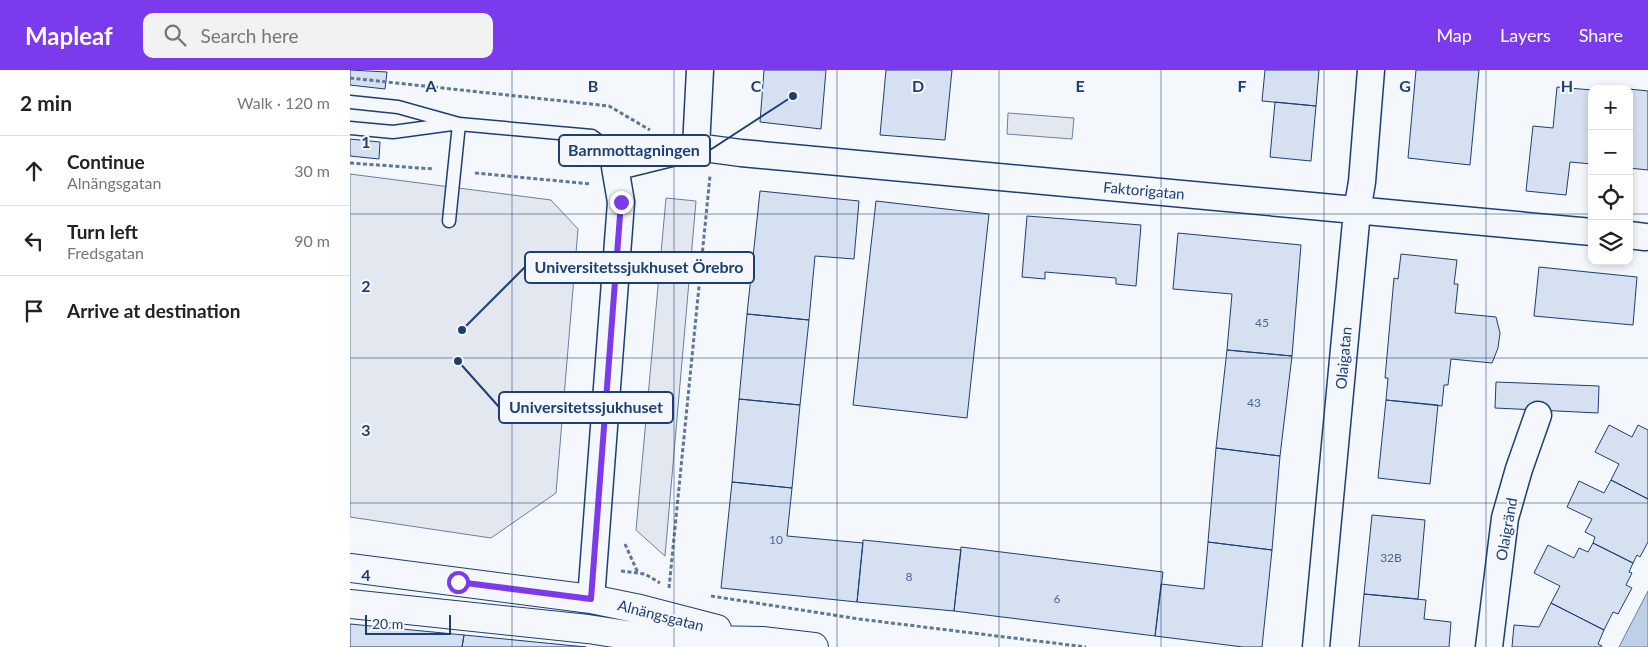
<!DOCTYPE html>
<html lang="en">
<head>
<meta charset="utf-8">
<style>
  body { margin:0; font-family:Lato,sans-serif; background:#f2f2f2; color:#222 }
  .controls { position:absolute; right:15px; top:15px; display:grid; overflow:hidden; border-radius:10px; box-shadow:0 2px 8px #0003 }
  .controls button { width:45px; height:45px; display:grid; place-items:center; padding:0; border:0; border-bottom:1px solid #e0e0e0; background:#fff; color:#222; font:25px sans-serif }
  .scale { position:absolute; left:15px; bottom:12px; width:86px; box-sizing:border-box; padding-left:5px; border:2px solid #1d3f73; border-top:0; font-size:14px; line-height:18px; white-space:nowrap; color:#1d3f73; -webkit-text-stroke:4px #f4f7fb; paint-order:stroke }
  .stop { position:absolute; width:15px; height:15px; margin:-11px; border:4px solid #7c3aed; border-radius:50%; background:#fff }
  .stop.end { background:#7c3aed; border-color:#fff; box-shadow:0 1px 5px #0008 }
  .list { margin:0; padding:0; list-style:none }
  h2 { display:flex; justify-content:space-between; align-items:center; height:65px; margin:0; padding:0 20px; font-size:21px }
  h2 small { font-size:16px; font-weight:400; color:#767676 }
  .list li { display:grid; grid-template-columns:32px 1fr auto; gap:15px; align-items:center; box-sizing:border-box; height:70px; padding:0 20px; border-top:1px solid #e0e0e0 }
  .list b { display:block; font-size:19px; white-space:nowrap }
  .list p { margin:0; font-size:16px; white-space:nowrap; color:#767676 }
  .list em { font-size:16px; font-style:normal; color:#767676 }
  .icon { flex:none; width:28px; height:28px; fill:none; stroke:currentColor; stroke-width:2; stroke-linecap:round; stroke-linejoin:round }
  .map { position:relative; flex:none; width:1298px; height:577px; overflow:hidden }
  header { display:flex; align-items:center; gap:30px; box-sizing:border-box; height:70px; padding:0 25px; background:#7c3aed; color:#fff }
  header strong { font-size:24px }
  nav { display:flex; gap:28px; margin-inline-start:auto; font-size:18px }
  .search { width:350px; height:45px; background:#f2f2f2; display:flex; align-items:center; gap:12px; box-sizing:border-box; padding:0 18px; border-radius:10px; color:#767676; font-size:19px }
  main { display:flex }
  aside { flex:1; background:#fff }
  .map>svg:first-child { display:block }
</style>
</head>
<body>
<header>
<strong>Mapleaf</strong>
<div class="search"><svg class="icon" aria-label="search" viewBox="0 0 24 24"><circle cx="10" cy="10" r="6"/><path d="M15 15l6 6"/></svg>Search here</div>
<nav><a>Map</a><a>Layers</a><a>Share</a></nav>
</header>
<main>
<aside>
<h2>2 min<small>Walk · 120 m</small></h2>
<ul class="list">
<li><svg class="icon" aria-label="ahead" viewBox="0 0 24 24"><path d="M12 20V5M6 11l6-6 6 6"/></svg><div><b>Continue</b><p>Alnängsgatan</p></div><em>30 m</em></li>
<li><svg class="icon" aria-label="left" viewBox="0 0 24 24"><path d="M17 20v-9H6M10 6l-5 5 5 5"/></svg><div><b>Turn left</b><p>Fredsgatan</p></div><em>90 m</em></li>
<li><svg class="icon" aria-label="arrive" viewBox="0 0 24 24"><path d="M6 21V4h12l-3 4 3 4H6"/></svg><div><b>Arrive at destination</b></div></li>
</ul>
</aside>
<div class="map">
<svg width="1298" height="577" viewBox="0 0 1298 577">
  <rect width="100%" height="100%" fill="#f4f7fb"/>
  <path fill="#e3e8f0" stroke="#687fa3" d="M 658,43 L 724,48 L 722,69 L 657,64 Z
    M 0,104 L 201,130 L 228,159 L 206,423 L 141,468 L 0,447 Z
    M 316,128 L 346,131 L 315,486 L 286,460 Z"/>
  <path fill="#bed0e5" stroke="#687fa3" d="M 1298,521 L 1298,577 L 1269,577 Z"/>
  <path fill="#d5e0f0" stroke="#1d3f73" d="M 0,0 L 37,2 L 35,19 L 0,15 Z
    M 414,0 L 476,0 L 471,59 L 410,52 Z
    M 536,0 L 602,0 L 595,70 L 530,65 Z
    M 915,0 L 969,0 L 966,36 L 912,31 Z
    M 1066,0 L 1129,0 L 1120,95 L 1058,88 Z
    M 1207,17 L 1242,20 L 1242,94 L 1220,92 L 1216,125 L 1176,121 L 1183,56 L 1203,58 Z
    M 1279,19 L 1298,21 L 1298,100 L 1279,98 Z
    M 925,32 L 966,36 L 961,91 L 920,87 Z
    M 0,69 L 30,72 L 29,89 L 0,86 Z
    M 410,121 L 509,131 L 504,189 L 465,186 L 459,250 L 397,244 Z
    M 526,131 L 639,144 L 617,348 L 503,335 Z
    M 677,146 L 791,155 L 786,216 L 766,214 L 766,208 L 695,202 L 695,209 L 672,207 Z
    M 828,163 L 951,175 L 942,286 L 877,280 L 882,224 L 823,219 Z
    M 1051,184 L 1107,190 L 1104,214 L 1108,214 L 1105,243 L 1146,247 L 1150,263 L 1148,278 L 1142,293 L 1101,289 L 1098,315 L 1094,315 L 1092,336 L 1036,330 L 1038,308 L 1035,308 L 1044,208 L 1048,209 Z
    M 1189,197 L 1287,207 L 1283,255 L 1184,246 Z
    M 397,244 L 459,250 L 450,335 L 389,329 Z
    M 877,280 L 942,286 L 930,386 L 866,378 Z
    M 1146,312 L 1249,316 L 1248,343 L 1145,338 Z
    M 389,329 L 450,335 L 442,418 L 382,412 Z
    M 1036,330 L 1088,335 L 1080,414 L 1028,408 Z
    M 1259,355 L 1282,367 L 1288,355 L 1298,360 L 1298,429 L 1261,410 L 1269,394 L 1245,382 Z
    M 866,378 L 930,386 L 922,480 L 858,472 Z
    M 1261,410 L 1298,429 L 1298,472 L 1290,487 L 1287,485 L 1283,493 L 1243,473 L 1245,467 L 1235,462 L 1242,449 L 1217,437 L 1229,411 L 1254,423 Z
    M 382,412 L 442,418 L 437,466 L 513,473 L 507,532 L 371,518 Z
    M 1022,445 L 1075,450 L 1068,529 L 1014,524 Z
    M 513,470 L 611,480 L 604,541 L 507,532 Z
    M 858,472 L 922,480 L 912,577 L 893,577 L 805,566 L 811,514 L 854,519 Z
    M 1243,473 L 1283,493 L 1279,502 L 1282,503 L 1276,515 L 1282,518 L 1268,544 L 1263,542 L 1254,560 L 1201,533 L 1210,516 L 1184,503 L 1198,475 L 1224,488 L 1229,478 L 1238,482 Z
    M 611,477 L 813,502 L 805,566 L 604,541 Z
    M 1014,524 L 1076,530 L 1074,549 L 1101,552 L 1099,577 L 1009,577 Z
    M 1201,533 L 1254,560 L 1248,574 L 1252,576 L 1251,577 L 1162,577 L 1164,555 L 1189,557 Z
    M 0,554 L 114,565 L 112,577 L 0,577 Z
    M 114,565 L 236,577 L 112,577 Z"/>
  <g fill="none" stroke-linecap="round" stroke-linejoin="round">
    <defs>
      <path id="lane" d="M 0,32 L 48,37 L 109,54 L 242,66 L 253,74 L 265,97
        M 0,58 L 43,62 L 102,54
        M 99,151 L 109,54"/>
      <path id="street" d="M 346,77 L 350,0
        M 1279,165 L 1295,167
        M 241,529 L 271,132 L 265,97 L 346,77 L 391,83 L 1242,162
        M 966,577 L 1007,141 L 1012,112 L 1021,0
        M 1139,577 L 1155,448 L 1169,399 L 1188,345"/>
      <path id="secondary" d="M 0,498 L 241,529 L 290,539 L 367,559
        M 0,534 L 238,559 L 303,569 L 412,571 L 464,577"/>
    </defs>
    <use href="#lane" stroke="#1d3f73" stroke-width="15"/>
    <use href="#street" stroke="#1d3f73" stroke-width="29"/>
    <use href="#secondary" stroke="#1d3f73" stroke-width="30"/>
    <path stroke="#5e769c" stroke-width="3" stroke-dasharray="4 2.5" stroke-linecap="butt" d="M 0,8 L 259,36 L 300,60
      M 0,93 L 84,99
      M 125,103 L 241,114
      M 275,474 L 288,503
      M 271,501 L 295,504 L 310,513
      M 319,518 L 360,106
      M 361,526 L 509,549 L 736,577"/>
    <use href="#lane" stroke="#f4f7fb" stroke-width="12"/>
    <use href="#street" stroke="#f4f7fb" stroke-width="26"/>
    <use href="#secondary" stroke="#f4f7fb" stroke-width="28"/>
  </g>
  <g fill="none" stroke-linecap="round" stroke-linejoin="round">
    <path stroke="#7c3aed" stroke-width="6" d="M 108,512 L 241,529 L 271,132"/>
  </g>
  <path fill="none" stroke="#1d3f73" stroke-width="1" stroke-opacity="0.55" d="M 162,0 L 162,577M 324,0 L 324,577M 487,0 L 487,577M 649,0 L 649,577M 811,0 L 811,577M 974,0 L 974,577M 1136,0 L 1136,577M 0,144 L 1242,144M 1279,144 L 1298,144M 0,288 L 1298,288M 0,433 L 1298,433"/>
  <g text-anchor="middle" dominant-baseline="central" stroke-width="4" stroke-linejoin="round" paint-order="stroke">
    <g font-size="12" fill="#4b6792">
      <text x="912" y="252">45</text>
      <text x="904" y="332">43</text>
      <text x="426" y="469">10</text>
      <text x="1041" y="487">32B</text>
      <text x="559" y="506">8</text>
      <text x="707" y="528">6</text>
    </g>
    <g font-size="15" fill="#1d3f73" stroke="#f4f7fb">
      <text transform="translate(794 120) rotate(5)">Faktorigatan</text>
      <text transform="translate(993 288) rotate(-85)">Olaigatan</text>
      <text transform="translate(1156 459) rotate(-80)">Olaigränd</text>
      <text transform="translate(311 545) rotate(14)">Alnängsgatan</text>
    </g>
  </g>
  <g font-size="16" text-anchor="middle" font-weight="bold" fill="#1d3f73" stroke="#f4f7fb" stroke-width="4" stroke-linejoin="round" paint-order="stroke">
    <text x="81" y="22">A</text>
    <text x="243" y="22">B</text>
    <text x="406" y="22">C</text>
    <text x="568" y="22">D</text>
    <text x="730" y="22">E</text>
    <text x="892" y="22">F</text>
    <text x="1055" y="22">G</text>
    <text x="1217" y="22">H</text>
    <text x="16" y="78">1</text>
    <text x="16" y="222">2</text>
    <text x="16" y="366">3</text>
    <text x="16" y="511">4</text>
  </g>
  <path fill="none" stroke="#1d3f73" stroke-width="2" d="M443 26L360 80M112 260L175 197M108 291L149 337"/>
  <g fill="#1d3f73" stroke="#f4f7fb" stroke-width="2">
    <circle cx="443" cy="26" r="5"/>
    <circle cx="112" cy="260" r="5"/>
    <circle cx="108" cy="291" r="5"/>
  </g>
  <g fill="#f4f7fb" stroke="#1d3f73" stroke-width="2">
    <rect x="209" y="65" width="151" height="31" rx="5"/>
    <rect x="175" y="182" width="229" height="31" rx="5"/>
    <rect x="149" y="322" width="174" height="31" rx="5"/>
  </g>
  <g font-size="16" text-anchor="middle" font-weight="bold" fill="#1d3f73">
    <text x="284" y="86">Barnmottagningen</text>
    <text x="289" y="203">Universitetssjukhuset Örebro</text>
    <text x="236" y="343">Universitetssjukhuset</text>
  </g>
</svg>
<div class="controls">
<button>+</button>
<button>−</button>
<button><svg class="icon" aria-label="locate" viewBox="0 0 24 24"><circle cx="12" cy="12" r="6"/><path d="M12 2v4M12 18v4M2 12h4M18 12h4"/></svg></button>
<button><svg class="icon" aria-label="layers" viewBox="0 0 24 24"><path d="M12 4l9 5-9 5-9-5zM3 14l9 5 9-5"/></svg></button>
</div>
<div class="scale">20 m</div>
<div class="stop" style="left:108px;top:512px"></div>
<div class="stop end" style="left:271px;top:132px"></div>
</div>
</main>
</body>
</html>
